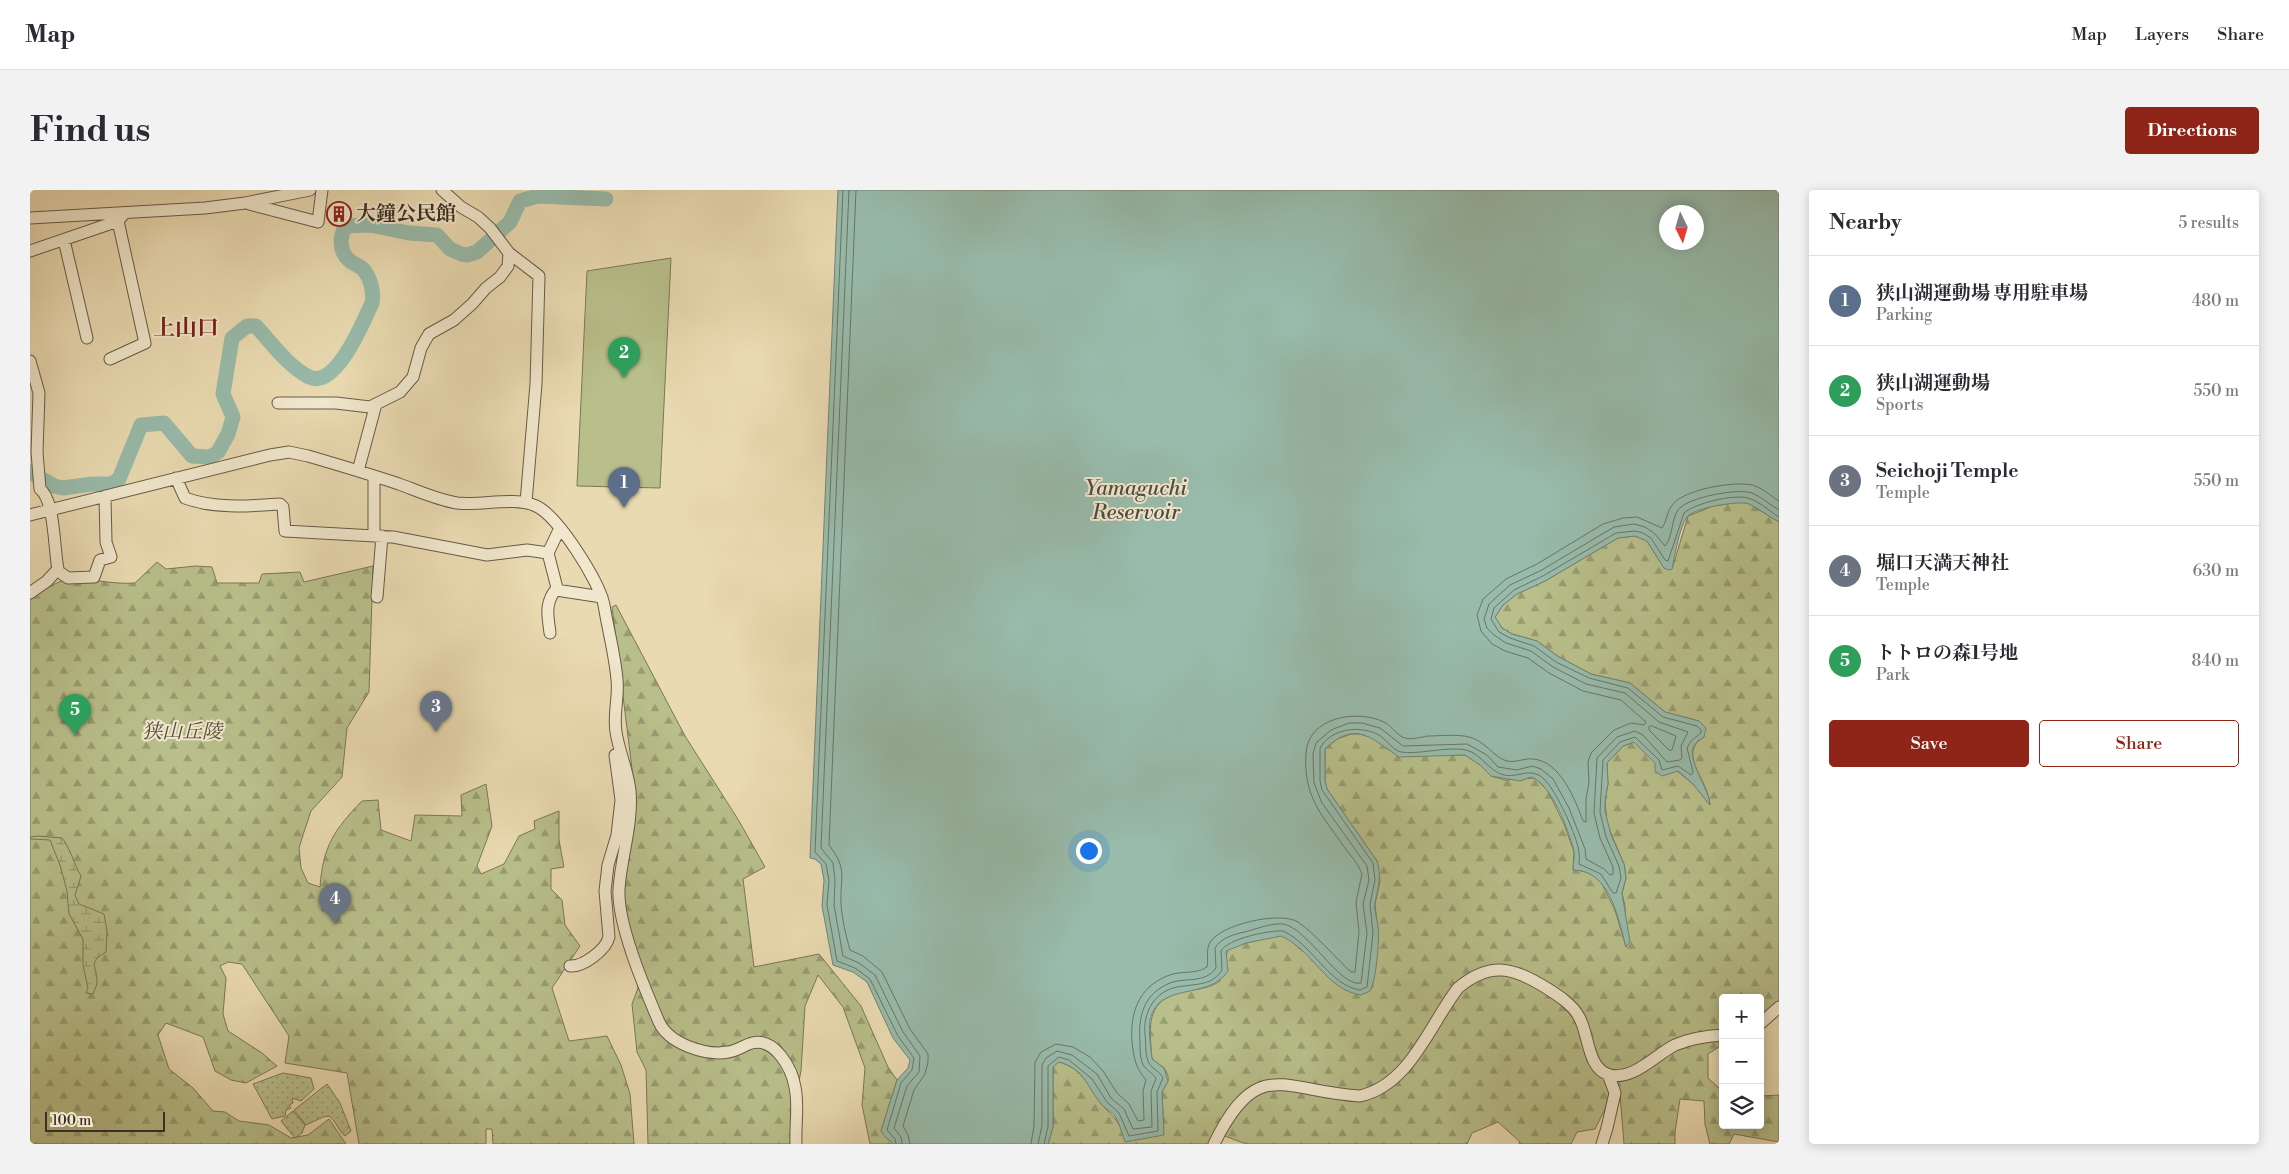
<!DOCTYPE html>
<html lang="en">
<head>
<meta charset="utf-8">
<style>
  body { margin:0; font-family:"Libre Bodoni","Noto Serif JP",serif; background:#f2f2f3; color:#2b2b33 }
  .controls { position:absolute; right:15px; bottom:15px; display:grid; overflow:hidden; border-radius:5px; box-shadow:0 2px 12px #0003 }
  .controls button { width:45px; height:45px; display:grid; place-items:center; padding:0; border:0; border-bottom:1px solid #e1e1e2; background:#fff; color:#2b2b33; font:25px sans-serif }
  .compass { position:absolute; left:1629px; top:15px; width:45px; height:45px; border-radius:50%; background:#fff; box-shadow:0 2px 12px #0003; rotate:175deg }
  .scale { position:absolute; left:15px; bottom:12px; width:120px; box-sizing:border-box; padding-left:5px; border:2px solid #3b2f26; border-top:0; font-size:14px; line-height:18px; white-space:nowrap; color:#3b2f26; -webkit-text-stroke:4px #f1e7cc; paint-order:stroke }
  .you { position:absolute; left:1058px; top:660px; width:18px; height:18px; margin:-12px; border:4px solid #fff; border-radius:50%; background:#1a73e8; box-shadow:0 0 0 8px #1a73e833 }
  .badge { display:grid; place-items:center; width:32px; height:32px; border-radius:50%; background:#8f2418; color:#fff; font-size:16px; font-weight:700 }
  .pin { position:absolute; translate:-50% -41px; filter:drop-shadow(0 1px 2px #0008) }
  .pin::after { content:''; position:absolute; top:26px; width:18px; height:15px; background:inherit; clip-path:polygon(0 0,100% 0,50% 100%) }
  .list { margin:0; padding:0; list-style:none }
  h2 { display:flex; justify-content:space-between; align-items:center; height:65px; margin:0; padding:0 20px; font-size:21px }
  h2 small { font-size:16px; font-weight:400; color:#7c7c81 }
  .list li { display:grid; grid-template-columns:32px 1fr auto; gap:15px; align-items:center; box-sizing:border-box; height:90px; padding:0 20px; border-top:1px solid #e1e1e2 }
  .list b { display:block; font-size:19px; white-space:nowrap }
  .list p { margin:0; font-size:16px; white-space:nowrap; color:#7c7c81 }
  .list em { font-size:16px; font-style:normal; color:#7c7c81 }
  .actions { display:flex; gap:10px; padding:15px 20px }
  .actions a { flex:1; padding:11px 0; border:1px solid #8f2418; border-radius:5px; text-align:center; font-size:18px; color:#8f2418 }
  .actions .main { background:#8f2418; color:#fff }
  .icon { flex:none; width:28px; height:28px; fill:none; stroke:currentColor; stroke-width:2; stroke-linecap:round; stroke-linejoin:round }
  .map { position:relative; flex:none; width:1749px; height:954px; overflow:hidden; border-radius:5px }
  header { display:flex; align-items:center; gap:30px; box-sizing:border-box; height:70px; padding:0 25px; background:#fff; border-bottom:1px solid #e1e1e2 }
  header strong { font-size:24px }
  nav { display:flex; gap:28px; margin-inline-start:auto; font-size:18px }
  .intro { display:flex; align-items:center; justify-content:space-between; box-sizing:border-box; height:120px; padding:0 30px }
  h1 { margin:0; font-size:35px }
  .button { padding:12px 22px; border-radius:5px; background:#8f2418; color:#fff; font-size:18px; font-weight:700 }
  main { display:flex; gap:30px; padding:0 30px }
  aside { flex:1; background:#fff; border-radius:5px; box-shadow:0 2px 12px #0003 }
  .map>svg:first-child { display:block }
</style>
</head>
<body>
<header>
<strong>Map</strong>
<nav><a>Map</a><a>Layers</a><a>Share</a></nav>
</header>
<div class="intro"><h1>Find us</h1><a class="button">Directions</a></div>
<main>
<div class="map">
<svg width="1749" height="954" viewBox="0 0 1749 954">
  <defs>
    <pattern id="forest-firs" width="22" height="20" patternUnits="userSpaceOnUse" patternTransform="scale(1.25)"><rect width="22" height="20" fill="#b8bf8a"/><path d="M5 1l3.5 6h-7zM16 11l3.5 6h-7z" fill="#979c71"/></pattern>
    <pattern id="wetland-marsh" width="20" height="14" patternUnits="userSpaceOnUse" patternTransform="scale(1.25)"><rect width="20" height="14" fill="#b8bf8a"/><path d="M1 5h8M5 5V1M11 12h8M15 12V8" fill="none" stroke="#979c71"/></pattern>
    <pattern id="park-dots" width="8" height="8" patternUnits="userSpaceOnUse" patternTransform="scale(1.25)"><rect width="8" height="8" fill="#b8bf8a"/><path d="M2 2h.1M6 6h.1" fill="none" stroke="#979c71" stroke-width="1.8" stroke-linecap="round"/></pattern>
  </defs>
  <rect width="100%" height="100%" fill="#eadab1"/>
  <filter id="stains"><feTurbulence type="fractalNoise" baseFrequency=".004" numOctaves="4"/><feColorMatrix values="0 0 0 0 .2 0 0 0 0 .09 0 0 0 0 .02 0 0 0 .5 -.17"/></filter>
  <radialGradient id="worn" r=".72"><stop offset=".6" stop-color="#630" stop-opacity="0"/><stop offset="1" stop-color="#630" stop-opacity=".3"/></radialGradient>
  <path fill="#b8bf8a" stroke="#7a7758" d="M 641,68 L 630,298 L 547,296 L 557,81 Z"/>
  <path fill="url(#forest-firs)" stroke="#7a7758" d="M 1710,312 L 1718,313 L 1749,332 L 1749,812 L 1730,837 L 1730,808 L 1693,808 L 1693,848 L 1689,848 L 1689,857 L 1678,864 L 1678,888 L 1689,898 L 1693,899 L 1693,935 L 1730,935 L 1730,906 L 1749,905 L 1749,952 L 1704,944 L 1699,954 L 1680,954 L 1675,934 L 1674,911 L 1650,909 L 1645,942 L 1645,954 L 1594,954 L 1590,905 L 1576,917 L 1565,939 L 1547,942 L 1541,954 L 1489,954 L 1490,952 L 1468,932 L 1442,943 L 1437,954 L 1216,954 L 1192,945 L 1188,954 L 1018,954 L 1023,937 L 1023,876 L 1029,872 C 1052,878 1059,897 1071,913 C 1077,922 1084,925 1089,935 L 1133,926 L 1132,902 L 1138,891 L 1138,886 L 1134,878 L 1122,869 C 1119,835 1115,808 1157,801 C 1169,799 1180,798 1190,791 L 1198,759 L 1216,753 L 1251,745 L 1258,748 L 1271,760 L 1342,798 L 1348,743 L 1345,714 L 1350,691 L 1347,671 L 1297,599 L 1295,591 L 1295,559 L 1307,549 L 1321,544 L 1330,544 L 1346,549 L 1357,559 L 1400,565 L 1435,565 L 1450,575 L 1461,586 L 1475,590 L 1505,588 L 1518,601 L 1534,634 L 1544,662 L 1543,680 C 1552,680 1564,683 1571,692 L 1585,720 L 1596,757 L 1595,716 L 1592,703 L 1596,688 L 1594,674 L 1577,634 L 1575,610 L 1578,594 L 1577,573 L 1593,556 L 1604,552 L 1625,573 L 1647,581 L 1663,594 L 1680,615 C 1679,590 1646,564 1674,547 L 1669,531 L 1635,522 L 1600,493 L 1561,484 L 1529,467 L 1507,451 L 1482,444 L 1472,438 L 1465,427 L 1473,415 L 1487,404 L 1515,391 L 1588,348 L 1605,346 L 1617,351 L 1634,378 L 1642,379 L 1658,326 L 1683,316 Z
    M 127,372 L 136,379 L 166,376 L 182,377 L 187,393 L 229,393 L 232,384 L 270,382 L 274,392 L 343,376 L 339,502 L 317,538 L 312,587 L 281,621 L 273,645 L 269,658 L 271,678 L 278,693 L 290,697 C 293,656 304,640 332,611 L 348,610 L 351,640 L 381,651 L 385,625 L 432,626 L 431,605 L 456,594 L 462,636 L 447,676 L 451,684 L 474,674 L 489,646 L 505,639 L 504,631 L 529,621 L 529,650 L 534,677 L 521,679 L 521,699 L 532,710 L 535,735 L 550,756 L 522,798 L 539,851 L 577,846 L 591,875 L 600,904 L 604,954 L 463,954 L 462,939 L 456,939 L 456,954 L 329,954 L 317,883 L 255,873 L 259,846 L 212,774 L 198,772 L 190,776 L 196,788 L 193,824 L 198,841 L 232,863 L 247,876 L 216,893 L 201,890 L 185,881 L 173,847 L 136,833 L 128,845 L 139,879 L 163,898 L 183,921 L 195,922 L 209,931 L 239,935 L 261,948 L 278,945 L 299,929 L 316,954 L 0,954 L 0,408 C 13,403 22,393 35,390 C 59,387 81,395 105,393 Z
    M 586,415 L 655,546 L 709,631 L 735,677 L 713,689 L 724,777 L 789,764 L 831,816 L 858,877 L 867,890 L 851,941 L 864,954 L 840,954 L 832,915 L 835,878 L 813,817 L 788,785 L 775,816 L 771,881 L 761,930 L 761,954 L 618,954 L 616,880 L 607,862 L 602,814 L 608,798 L 596,744 L 592,696 L 606,611 L 582,417 Z"/>
  <path fill="url(#wetland-marsh)" stroke="#7a7758" d="M 8,646 L 32,648 C 40,658 44,674 51,686 L 45,705 L 49,714 L 74,724 L 77,741 L 76,762 C 57,773 67,775 67,792 C 67,796 64,800 63,804 L 56,803 L 58,798 L 53,775 L 53,749 L 39,724 L 37,701 L 30,675 L 20,650 L 0,649 L 0,647 Z"/>
  <path fill="url(#park-dots)" stroke="#7a7758" d="M 253,883 L 281,888 L 284,899 L 271,911 L 262,908 L 263,913 L 259,915 L 261,918 L 256,920 L 255,926 L 242,929 L 223,894 Z
    M 297,894 L 310,913 L 321,941 L 315,946 C 309,942 307,932 299,926 L 293,927 L 276,935 L 264,920 Z
    M 263,921 L 275,935 L 272,943 L 265,948 L 251,931 Z"/>
  <path fill="#98bbab" stroke="#738376" fill-rule="evenodd" d="M 808,0 L 1749,0 L 1749,332 C 1739,327 1730,319 1719,314 C 1710,310 1663,318 1657,327 C 1649,338 1645,365 1642,379 L 1639,380 L 1634,378 L 1617,351 L 1605,346 L 1588,348 L 1515,391 L 1487,404 L 1473,415 L 1465,427 L 1472,438 L 1482,444 L 1507,451 L 1529,467 L 1561,484 L 1600,493 L 1635,522 L 1669,531 L 1676,538 L 1674,547 C 1670,550 1664,552 1663,558 C 1658,571 1679,599 1680,615 L 1663,594 L 1648,581 L 1632,586 L 1625,581 L 1625,573 L 1604,552 L 1593,556 L 1577,573 L 1578,594 L 1575,610 L 1575,621 L 1581,645 L 1594,674 L 1596,688 L 1592,703 L 1600,752 L 1596,757 C 1588,728 1580,680 1543,680 C 1543,674 1545,667 1544,661 C 1539,641 1521,593 1501,587 L 1490,591 L 1461,586 L 1450,575 L 1435,565 L 1369,567 C 1342,549 1326,529 1295,559 L 1295,591 L 1297,599 L 1347,671 C 1352,687 1348,697 1345,713 C 1344,721 1347,728 1348,736 C 1350,748 1346,792 1340,801 L 1331,805 C 1296,800 1282,759 1251,746 L 1216,753 L 1196,761 L 1198,781 C 1178,811 1128,791 1120,830 C 1118,842 1121,857 1122,869 L 1134,878 L 1138,891 L 1132,902 L 1134,945 L 1095,952 C 1092,944 1090,934 1085,926 C 1082,922 1077,920 1073,916 C 1057,899 1056,879 1029,872 L 1023,877 L 1023,937 L 1018,954 L 864,954 L 855,947 L 851,941 L 867,890 L 878,878 L 880,870 L 863,848 L 837,792 L 823,782 L 803,775 L 792,716 L 794,690 L 791,674 L 785,669 L 780,668 ZM 1636,22 L 1666,22 L 1666,52 L 1636,52 Z"/>
  <g fill="none" stroke-linecap="round" stroke-linejoin="round">
    <path stroke="#6a7568" stroke-width="1" d="M 813,0 L 785,662 L 796,674 L 799,690 L 797,715 L 807,771 L 825,778 L 840,789 L 868,846 L 884,868 L 882,880 L 871,893 L 857,940 L 865,949 L 866,954
      M 819,0 L 791,658 L 803,673 L 805,690 L 804,715 L 813,766 L 829,773 L 845,785 L 873,842 L 890,866 L 889,882 L 877,896 L 864,938 L 871,947 L 872,954
      M 826,0 L 799,655 C 818,680 810,686 811,714 C 812,729 816,746 820,760 L 833,766 L 852,782 L 880,839 L 898,864 L 898,872 L 895,884 L 884,900 L 873,936 L 878,945 L 880,954
      M 1622,536 L 1646,546 L 1642,560 L 1639,560 L 1619,540 L 1619,537 Z
      M 1001,954 L 1004,936 L 1005,872 L 1011,862 L 1026,854 L 1043,857 L 1060,867 L 1073,881 L 1087,903 L 1099,914 L 1108,931 L 1114,930 L 1113,901 L 1116,890 C 1105,877 1104,868 1102,852 C 1100,823 1108,798 1137,786 C 1150,780 1165,785 1177,777 C 1179,768 1175,759 1181,751 C 1193,734 1250,721 1268,732 C 1283,742 1307,769 1321,782 L 1325,782 L 1329,742 L 1326,712 L 1332,684 C 1329,675 1321,666 1315,658 C 1292,625 1273,607 1276,563 C 1278,527 1327,519 1354,532 C 1362,536 1367,546 1375,548 C 1382,550 1391,547 1398,546 C 1410,546 1428,544 1439,547 C 1454,550 1466,569 1477,571 C 1486,573 1494,568 1503,569 C 1530,571 1545,609 1553,631 L 1556,632 L 1556,608 L 1559,593 L 1558,572 L 1561,563 L 1584,540 L 1601,533 L 1614,535 L 1616,532 L 1591,510 L 1553,501 L 1519,483 L 1498,468 L 1475,461 L 1462,454 L 1451,441 L 1447,425 L 1453,409 L 1476,389 L 1507,374 L 1573,334 L 1593,328 L 1607,327 L 1632,338 C 1637,331 1637,321 1643,314 C 1656,299 1704,291 1722,295 C 1731,297 1741,306 1749,311
      M 1008,954 L 1012,936 L 1012,875 L 1016,868 L 1027,861 L 1042,865 L 1067,884 L 1081,908 L 1094,919 L 1103,939 L 1122,937 L 1121,901 L 1126,889 C 1123,882 1114,880 1112,872 C 1110,866 1110,859 1110,853 C 1108,827 1113,804 1140,793 C 1155,787 1175,794 1186,778 L 1185,758 C 1191,748 1204,744 1215,742 C 1226,739 1241,733 1253,734 C 1278,738 1310,798 1331,793 L 1337,743 L 1333,714 L 1339,690 L 1337,676 L 1292,613 L 1284,593 L 1283,564 L 1286,553 L 1301,540 L 1319,533 L 1332,533 L 1350,538 L 1373,556 L 1437,554 L 1457,565 L 1468,577 L 1487,580 L 1502,576 L 1511,579 L 1523,589 L 1539,618 L 1555,659 L 1556,669 L 1574,679 L 1580,685 L 1583,684 L 1583,677 L 1570,648 L 1564,623 L 1567,568 L 1587,547 L 1605,541 L 1613,545 L 1637,572 L 1650,570 L 1652,568 L 1651,556 L 1658,542 L 1629,532 L 1595,503 L 1556,494 L 1523,477 L 1501,461 L 1476,453 L 1464,445 L 1457,438 L 1454,429 L 1459,414 L 1480,395 L 1510,381 L 1584,337 L 1604,334 L 1615,337 L 1624,343 L 1635,356 C 1643,347 1641,330 1648,320 C 1657,307 1709,298 1722,303 C 1732,307 1740,315 1749,320
      M 1014,954 L 1018,937 L 1018,876 L 1029,867 L 1039,870 L 1062,889 L 1077,912 L 1089,923 L 1099,946 L 1128,941 L 1127,902 L 1133,888 C 1129,880 1121,879 1118,871 C 1115,864 1116,852 1115,844 C 1113,824 1123,804 1143,798 C 1161,793 1181,798 1192,780 L 1191,761 C 1197,749 1239,740 1253,741 C 1281,753 1300,796 1330,800 L 1337,797 L 1343,743 L 1340,714 L 1345,690 L 1343,673 L 1292,600 L 1290,591 L 1290,558 C 1301,539 1328,535 1347,544 C 1356,548 1362,560 1371,562 C 1387,565 1418,556 1436,560 C 1452,564 1458,581 1474,585 C 1488,588 1500,577 1513,588 C 1525,598 1548,647 1549,663 C 1550,667 1549,670 1549,674 L 1571,684 L 1583,703 L 1586,703 L 1591,688 L 1589,676 L 1576,647 L 1570,622 L 1573,570 L 1590,552 L 1605,547 L 1629,570 L 1632,580 L 1648,576 L 1661,585 L 1663,582 L 1657,558 L 1661,551 L 1671,543 L 1671,540 L 1667,536 L 1633,527 L 1598,498 L 1559,488 L 1526,472 L 1504,456 L 1480,448 L 1469,442 L 1461,429 L 1464,418 L 1484,400 L 1513,386 L 1586,343 L 1605,341 L 1613,343 L 1621,348 L 1635,370 L 1638,371 L 1654,323 C 1666,313 1703,304 1718,308 C 1729,311 1739,321 1749,327"/>
    <path stroke="#98bbab" stroke-width="15" d="M 0,282 L 24,296 L 33,298 L 62,294 L 81,294 L 89,289 L 111,235 L 134,233 L 162,266 L 180,267 L 188,262 L 198,244 L 203,227 L 193,204 L 202,148 L 217,136 L 226,136 C 242,154 258,176 279,187 C 306,200 334,130 342,113 C 344,103 341,88 333,79 C 330,76 324,74 320,71 C 309,62 309,47 316,36 L 340,35 L 379,43 L 407,45 L 420,59 L 431,64 L 437,65 L 447,62 L 480,32 L 490,11 L 508,6 L 576,9"/>
    <defs>
      <path id="minor" d="M 412,0 L 431,17 L 448,27 L 460,38 L 479,63 L 509,86 L 506,194 L 496,312
        M 219,14 L 288,32 L 292,0
        M 0,28 L 175,18 L 215,13 L 280,0
        M 34,50 L 57,148
        M 0,61 L 88,31 L 93,25
        M 80,169 L 115,153 L 88,31
        M 0,171 L 9,203 L 7,262 L 10,299 C 25,310 24,361 28,379 L 17,391 L 0,403
        M 248,213 L 306,213 L 340,217 L 370,202 L 383,187 L 391,158 L 399,144 L 424,130 L 442,114 L 456,98 L 470,87 L 478,76 L 479,63
        M 328,281 L 346,214
        M 146,288 L 155,308 C 185,319 219,316 250,314 L 253,317 L 255,341 L 363,347 L 457,365 L 497,360 L 518,363
        M 0,325 L 240,265 L 259,262 L 278,266 C 309,275 339,284 369,294 C 388,301 408,310 427,313 C 452,316 484,306 506,316 C 528,326 569,391 574,415 C 578,440 585,465 587,490 C 589,507 583,524 586,542 C 589,562 598,581 600,601 C 603,634 591,667 589,699 C 587,734 615,799 629,832 C 639,854 676,866 698,862 C 707,861 714,855 722,853 C 745,847 762,879 765,897 C 769,916 765,935 766,954
        M 344,346 L 344,286
        M 28,381 L 38,388 L 64,387 L 70,370 L 81,367 L 76,352 L 75,306
        M 526,400 L 572,407
        M 347,407 L 352,346
        M 520,443 C 518,426 514,413 527,398 L 518,363 L 530,338
        M 540,776 C 553,777 576,760 579,747 L 575,701 L 578,675 L 587,645 L 591,610 L 585,565
        M 1730,834 L 1749,817
        M 1184,954 C 1228,864 1254,902 1330,906 C 1380,895 1400,834 1428,798 C 1461,770 1485,778 1518,799 C 1529,806 1543,815 1549,827 C 1559,843 1557,880 1580,885 C 1604,890 1625,865 1645,855 C 1661,848 1675,846 1693,845
        M 1572,954 L 1577,938 L 1585,903 L 1578,884"/>
    </defs>
    <use href="#minor" stroke="#675a49" stroke-width="13"/>
    <use href="#minor" stroke="#f1e7cc" stroke-width="11"/>
  </g>
  <defs>
    <symbol id="building-ring" viewBox="-11 -11 22 22"><circle r="9.5" fill="#f1e7cc" stroke="#8f2418" stroke-width="1.5"/><path d="M-4-6H4V6H1V3H-1V6H-4ZM-2.5-4.3h1.7v1.8h-1.7ZM.8-4.3h1.7v1.8H.8ZM-2.5-1h1.7V.8h-1.7ZM.8-1h1.7V.8H.8Z" fill="#8f2418"/></symbol>
  </defs>
  <g fill-rule="evenodd">
    <use href="#building-ring" x="295" y="10" width="28" height="28"/>
  </g>
  <g text-anchor="middle" dominant-baseline="central" stroke-width="4" stroke-linejoin="round" paint-order="stroke">
    <g font-size="20" font-weight="bold" fill="#3b2f26" stroke="#f1e7cc" text-anchor="start">
      <text x="326" y="24">大鐘公民館</text>
    </g>
    <g font-size="20" font-style="italic" fill="#544c3a" stroke="#f1e7cc">
      <text x="152" y="542">狭山丘陵</text>
    </g>
    <g font-size="21" font-style="italic" fill="#4e4b41" stroke="#f1e7cc">
      <text x="1106" y="299">Yamaguchi<tspan x="1106" dy="24">Reservoir</tspan></text>
    </g>
    <g font-size="22" font-weight="bold" fill="#7a1f14" stroke="#f1e7cc">
      <text x="156" y="138">上山口</text>
    </g>
  </g>
  <rect width="100%" height="100%" filter="url(#stains)"/>
  <rect width="100%" height="100%" fill="url(#worn)"/>
</svg>
<div class="controls">
<button>+</button>
<button>−</button>
<button><svg class="icon" aria-label="layers" viewBox="0 0 24 24"><path d="M12 4l9 5-9 5-9-5zM3 14l9 5 9-5"/></svg></button>
</div>
<svg class="compass" viewBox="-18 -18 36 36"><path d="M0-13l5 13h-10z" fill="#e53935"/><path d="M0 13l5-13h-10z" fill="#7c7c81"/></svg>
<div class="scale">100 m</div>
<div class="you"></div>
<div class="pin badge" style="left:594px;top:318px;background:#5c6f8a">1</div>
<div class="pin badge" style="left:594px;top:188px;background:#2e9e5b">2</div>
<div class="pin badge" style="left:406px;top:542px;background:#6b7280">3</div>
<div class="pin badge" style="left:305px;top:734px;background:#6b7280">4</div>
<div class="pin badge" style="left:45px;top:545px;background:#2e9e5b">5</div>
</div>
<aside>
<h2>Nearby<small>5 results</small></h2>
<ul class="list">
<li><span class="badge" style="background:#5c6f8a">1</span><div><b>狭山湖運動場 専用駐車場</b><p>Parking</p></div><em>480 m</em></li>
<li><span class="badge" style="background:#2e9e5b">2</span><div><b>狭山湖運動場</b><p>Sports</p></div><em>550 m</em></li>
<li><span class="badge" style="background:#6b7280">3</span><div><b>Seichoji Temple</b><p>Temple</p></div><em>550 m</em></li>
<li><span class="badge" style="background:#6b7280">4</span><div><b>堀口天満天神社</b><p>Temple</p></div><em>630 m</em></li>
<li><span class="badge" style="background:#2e9e5b">5</span><div><b>トトロの森1号地</b><p>Park</p></div><em>840 m</em></li>
</ul>
<div class="actions"><a class="main">Save</a><a>Share</a></div>
</aside>
</main>
</body>
</html>
